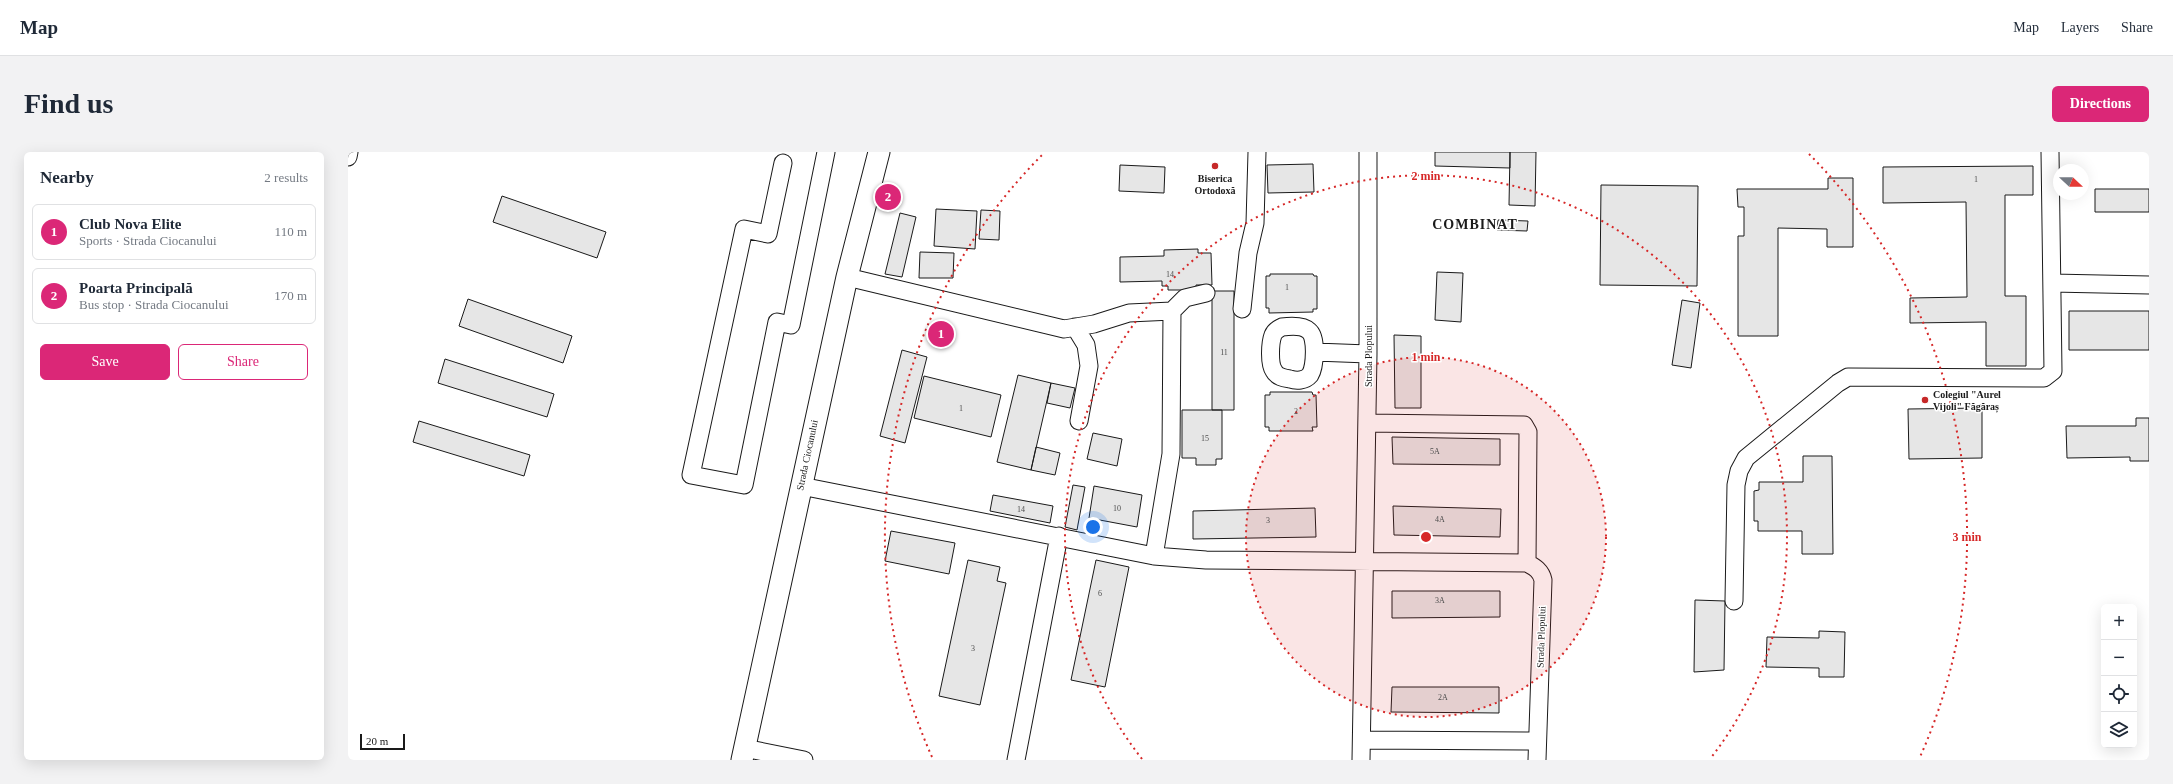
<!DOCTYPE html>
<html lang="en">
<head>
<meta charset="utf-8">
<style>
  body { margin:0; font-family:"Times New Roman",serif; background:#f2f2f3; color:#1f2937 }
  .controls { position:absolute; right:12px; bottom:12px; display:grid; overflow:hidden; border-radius:6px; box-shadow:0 4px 16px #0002 }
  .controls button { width:36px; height:36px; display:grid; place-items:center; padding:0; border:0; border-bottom:1px solid #e0e1e3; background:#fff; color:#1f2937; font:20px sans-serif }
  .compass { position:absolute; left:1705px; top:12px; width:36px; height:36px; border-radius:50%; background:#fff; box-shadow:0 4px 16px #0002; rotate:112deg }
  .scale { position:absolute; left:12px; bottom:10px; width:45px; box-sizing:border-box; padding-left:4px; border:2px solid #1a1a1a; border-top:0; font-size:11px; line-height:14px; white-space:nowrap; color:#1a1a1a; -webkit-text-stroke:3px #fff; paint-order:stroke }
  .you { position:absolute; left:745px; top:375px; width:14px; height:14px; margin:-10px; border:3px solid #fff; border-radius:50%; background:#1a73e8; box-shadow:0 0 0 6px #1a73e833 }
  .badge { display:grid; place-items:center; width:26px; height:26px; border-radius:50%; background:#db2777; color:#fff; font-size:13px; font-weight:700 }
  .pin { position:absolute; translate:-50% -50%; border:2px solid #fff; box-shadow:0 1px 4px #0006 }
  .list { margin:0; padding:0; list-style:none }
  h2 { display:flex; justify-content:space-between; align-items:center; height:52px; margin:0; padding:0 16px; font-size:17px }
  h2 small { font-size:13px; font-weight:400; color:#747a83 }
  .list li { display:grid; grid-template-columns:26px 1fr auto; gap:12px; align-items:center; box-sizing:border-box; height:56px; margin:0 8px 8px; padding:0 8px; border:1px solid #e0e1e3; border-radius:6px }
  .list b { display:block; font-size:15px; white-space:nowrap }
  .list p { margin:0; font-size:13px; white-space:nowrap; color:#747a83 }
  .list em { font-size:13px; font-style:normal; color:#747a83 }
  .actions { display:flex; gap:8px; padding:12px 16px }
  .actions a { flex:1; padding:9px 0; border:1px solid #db2777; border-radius:6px; text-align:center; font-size:14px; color:#db2777 }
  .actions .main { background:#db2777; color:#fff }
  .icon { flex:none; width:22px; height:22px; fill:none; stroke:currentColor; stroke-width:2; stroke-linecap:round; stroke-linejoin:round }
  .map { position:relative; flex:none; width:1801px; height:608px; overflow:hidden; border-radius:6px }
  header { display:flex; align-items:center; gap:24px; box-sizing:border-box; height:56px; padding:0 20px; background:#fff; border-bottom:1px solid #e0e1e3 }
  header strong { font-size:19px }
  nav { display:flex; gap:22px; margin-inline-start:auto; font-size:14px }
  .intro { display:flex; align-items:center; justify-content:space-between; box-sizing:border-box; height:96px; padding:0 24px }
  h1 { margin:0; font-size:28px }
  .button { padding:10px 18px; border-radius:6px; background:#db2777; color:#fff; font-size:14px; font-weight:700 }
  main { display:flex; gap:24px; padding:0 24px }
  aside { flex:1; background:#fff; border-radius:6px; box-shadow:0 4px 16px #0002 }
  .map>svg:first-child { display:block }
</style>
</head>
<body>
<header>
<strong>Map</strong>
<nav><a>Map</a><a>Layers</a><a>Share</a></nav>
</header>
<div class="intro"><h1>Find us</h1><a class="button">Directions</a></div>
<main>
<aside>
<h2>Nearby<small>2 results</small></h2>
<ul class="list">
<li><span class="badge">1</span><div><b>Club Nova Elite</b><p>Sports · Strada Ciocanului</p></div><em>110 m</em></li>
<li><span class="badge">2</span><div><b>Poarta Principală</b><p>Bus stop · Strada Ciocanului</p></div><em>170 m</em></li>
</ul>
<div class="actions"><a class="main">Save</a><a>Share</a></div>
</aside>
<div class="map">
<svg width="1801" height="608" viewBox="0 0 1801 608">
  <rect width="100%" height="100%" fill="#fff"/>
  <path fill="#e6e6e6" stroke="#1a1a1a" d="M 1087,0 L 1162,0 L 1162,16 L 1087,14 Z
    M 1162,0 L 1188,0 L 1187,54 L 1161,53 Z
    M 965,12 L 966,40 L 920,41 L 919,13 Z
    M 772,13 L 817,15 L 816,41 L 771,39 Z
    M 1685,14 L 1685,43 L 1657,43 L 1657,144 L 1678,144 L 1678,214 L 1638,214 L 1638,170 L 1562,171 L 1562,146 L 1619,145 L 1618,50 L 1535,51 L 1535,15 Z
    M 1480,26 L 1505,26 L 1505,95 L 1479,95 L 1479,77 L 1430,76 L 1430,184 L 1390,184 L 1390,84 L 1396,84 L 1396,55 L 1390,55 L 1389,37 L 1480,37 Z
    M 1253,33 L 1350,34 L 1349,134 L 1252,133 Z
    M 1747,37 L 1801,37 L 1801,60 L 1747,60 Z
    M 154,44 L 258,80 L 249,106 L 145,70 Z
    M 588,57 L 629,59 L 627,97 L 586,94 Z
    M 633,58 L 652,59 L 651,88 L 631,87 Z
    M 552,61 L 568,65 L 554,125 L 537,122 Z
    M 1150,68 L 1180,69 L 1179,79 L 1149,78 Z
    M 850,97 L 850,101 L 863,101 L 864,133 L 848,133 L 848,138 L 820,138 L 820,134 L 814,134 L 814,129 L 772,130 L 772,105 L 816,104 L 816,98 Z
    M 572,100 L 606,101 L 605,126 L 571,126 Z
    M 1089,120 L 1115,121 L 1113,170 L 1087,168 Z
    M 922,122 L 965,122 L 966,124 L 969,124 L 969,157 L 965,157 L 965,160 L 921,161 L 921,156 L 918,156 L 918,124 L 922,124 Z
    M 864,139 L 886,139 L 886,258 L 864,258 Z
    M 120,147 L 224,184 L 215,211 L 111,174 Z
    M 1334,148 L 1352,151 L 1343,216 L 1324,213 Z
    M 1721,159 L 1801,159 L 1801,198 L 1721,198 Z
    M 1046,183 L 1073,184 L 1073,256 L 1047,256 Z
    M 554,198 L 579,205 L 557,291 L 532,284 Z
    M 97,207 L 206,242 L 199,265 L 90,231 Z
    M 670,223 L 703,231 L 683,318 L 649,310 Z
    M 576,224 L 653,243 L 643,285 L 566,266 Z
    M 703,231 L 727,236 L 722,256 L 699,251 Z
    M 922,240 L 964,240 L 965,243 L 968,243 L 969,275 L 964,275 L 965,279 L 921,279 L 921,275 L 917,275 L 917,243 L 922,243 Z
    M 1634,256 L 1634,306 L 1561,307 L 1560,257 Z
    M 834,258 L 874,258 L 874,307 L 868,307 L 868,313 L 848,313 L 848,306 L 834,306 Z
    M 1788,266 L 1801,266 L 1801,309 L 1782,309 L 1782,305 L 1719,306 L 1718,274 L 1788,274 Z
    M 71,269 L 182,303 L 176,324 L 65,290 Z
    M 745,281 L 774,287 L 769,314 L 739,307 Z
    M 1044,285 L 1152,287 L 1152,313 L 1045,312 Z
    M 688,295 L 712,301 L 707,323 L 683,318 Z
    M 1455,304 L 1484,304 L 1485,402 L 1454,402 L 1454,379 L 1410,379 L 1410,369 L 1406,369 L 1406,339 L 1411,338 L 1411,330 L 1455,330 Z
    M 725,333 L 737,335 L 729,378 L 717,375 Z
    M 746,334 L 794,343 L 789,375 L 741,366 Z
    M 645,343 L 705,354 L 702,371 L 642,359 Z
    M 1045,354 L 1153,357 L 1152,385 L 1046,383 Z
    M 967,356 L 968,385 L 845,387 L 845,359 Z
    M 543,379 L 607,391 L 601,422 L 537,409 Z
    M 620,408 L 652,415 L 649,429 L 658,431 L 632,553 L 591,544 Z
    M 748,408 L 781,415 L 757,535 L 723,528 Z
    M 1044,439 L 1152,439 L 1152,465 L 1044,466 Z
    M 1347,448 L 1377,449 L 1376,518 L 1346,520 Z
    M 1471,479 L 1497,480 L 1496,525 L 1471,525 L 1471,516 L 1418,515 L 1419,485 L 1471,486 Z
    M 1044,535 L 1151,535 L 1151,561 L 1043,560 Z"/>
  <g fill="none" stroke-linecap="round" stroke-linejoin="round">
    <defs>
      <path id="minor" d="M 0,5 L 1,0
        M 435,11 L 420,82 L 396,77 L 343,323 L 396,333 L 429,170 L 443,173 L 478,0
        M 499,125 L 716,177 L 746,172 L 781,161 L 824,159 L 823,302 L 806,404
        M 1704,131 L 1801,133
        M 894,157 L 900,101 L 907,71 L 909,0
        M 824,159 L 837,146 L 858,141
        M 727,175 L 738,193 L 741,214 L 731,269
        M 934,175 C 942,174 955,173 961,179 C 969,185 967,215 962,223 C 957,229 948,229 942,227 C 936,226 929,225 926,219 C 921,212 922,191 925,183 C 927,178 930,177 934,175 Z
        M 967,200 L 1020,202
        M 1019,271 L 1176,273 L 1180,280 L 1179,411
        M 453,334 L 806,404 L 858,408 L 1179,411 C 1187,415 1193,419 1195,428 L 1189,608
        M 1386,449 L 1388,333 L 1391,319 L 1398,306 L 1490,231 L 1500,225 L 1696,226 L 1705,219 L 1702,0
        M 1014,588 L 1189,589
        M 396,596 L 456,608
        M 668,608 L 711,384
        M 1013,608 L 1020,202 L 1020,0"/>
      <path id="major" d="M 394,608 L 499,125 L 531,0"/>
    </defs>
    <use href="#minor" stroke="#1a1a1a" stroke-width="19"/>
    <use href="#major" stroke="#1a1a1a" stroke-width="23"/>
    <use href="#minor" stroke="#fff" stroke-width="17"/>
    <use href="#major" stroke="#fff" stroke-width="21"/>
  </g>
  <circle cx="1078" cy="385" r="180" fill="#d62828" fill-opacity=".12"/>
  <g fill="none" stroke="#d62828" stroke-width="2" stroke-dasharray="2 4">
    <circle cx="1078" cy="385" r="180"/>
    <path d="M794 607A361 361 0 1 1 1362 607"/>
    <path d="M584 605A541 541 0 0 1 695 2M1461 2A541 541 0 0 1 1572 605"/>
  </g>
  <g fill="#c62828" stroke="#fff" stroke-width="1.5">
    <circle cx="867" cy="14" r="4"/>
    <circle cx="1577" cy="248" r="4"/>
  </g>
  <g text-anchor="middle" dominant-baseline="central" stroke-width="3" stroke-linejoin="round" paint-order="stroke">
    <g font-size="8" fill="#4d4d4d">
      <text x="1628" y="27">1</text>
      <text x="822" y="122">14</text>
      <text x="939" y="135">1</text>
      <text x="876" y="200">11</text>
      <text x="613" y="256">1</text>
      <text x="948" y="259">2</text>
      <text x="857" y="286">15</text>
      <text x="1087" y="299">5A</text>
      <text x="769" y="356">10</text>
      <text x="673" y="357">14</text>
      <text x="1092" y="367">4A</text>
      <text x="920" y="368">3</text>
      <text x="752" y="441">6</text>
      <text x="1092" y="448">3A</text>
      <text x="625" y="496">3</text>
      <text x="1095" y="545">2A</text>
    </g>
    <g font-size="10" font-weight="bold" fill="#1a1a1a" stroke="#fff">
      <text x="867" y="26">Biserica<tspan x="867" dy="12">Ortodoxă</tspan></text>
      <text x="1585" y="242" text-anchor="start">Colegiul "Aurel<tspan x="1585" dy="12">Vijoli" Făgăraș</tspan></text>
    </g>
    <g font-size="10" fill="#1a1a1a" stroke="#fff">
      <text transform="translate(1020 204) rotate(-90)">Strada Plopului</text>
      <text transform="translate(459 303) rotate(-78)">Strada Ciocanului</text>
      <text transform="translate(1193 485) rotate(-88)">Strada Plopului</text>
    </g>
    <g font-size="14" font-weight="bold" letter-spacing="1" fill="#1a1a1a" stroke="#fff">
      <text x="1127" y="72">COMBINAT</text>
    </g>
  </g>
  <circle cx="1078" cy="385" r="6" fill="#d62828" stroke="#fff" stroke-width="2"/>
  <g font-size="12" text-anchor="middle" font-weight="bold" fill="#d62828" stroke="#fff" stroke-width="3" stroke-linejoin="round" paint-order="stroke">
    <text x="1078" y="28">2 min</text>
    <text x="1078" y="209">1 min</text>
    <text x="1619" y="389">3 min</text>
  </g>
</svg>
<div class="controls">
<button>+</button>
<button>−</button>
<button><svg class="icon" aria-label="locate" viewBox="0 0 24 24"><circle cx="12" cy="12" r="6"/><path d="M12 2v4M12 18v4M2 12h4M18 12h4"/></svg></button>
<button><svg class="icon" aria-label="layers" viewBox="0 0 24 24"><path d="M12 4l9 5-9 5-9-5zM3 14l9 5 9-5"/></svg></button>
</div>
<svg class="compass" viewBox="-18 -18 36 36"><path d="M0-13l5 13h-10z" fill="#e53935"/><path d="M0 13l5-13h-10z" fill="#747a83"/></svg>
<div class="scale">20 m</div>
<div class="you"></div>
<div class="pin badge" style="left:593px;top:182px">1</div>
<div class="pin badge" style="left:540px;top:45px">2</div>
</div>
</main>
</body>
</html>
